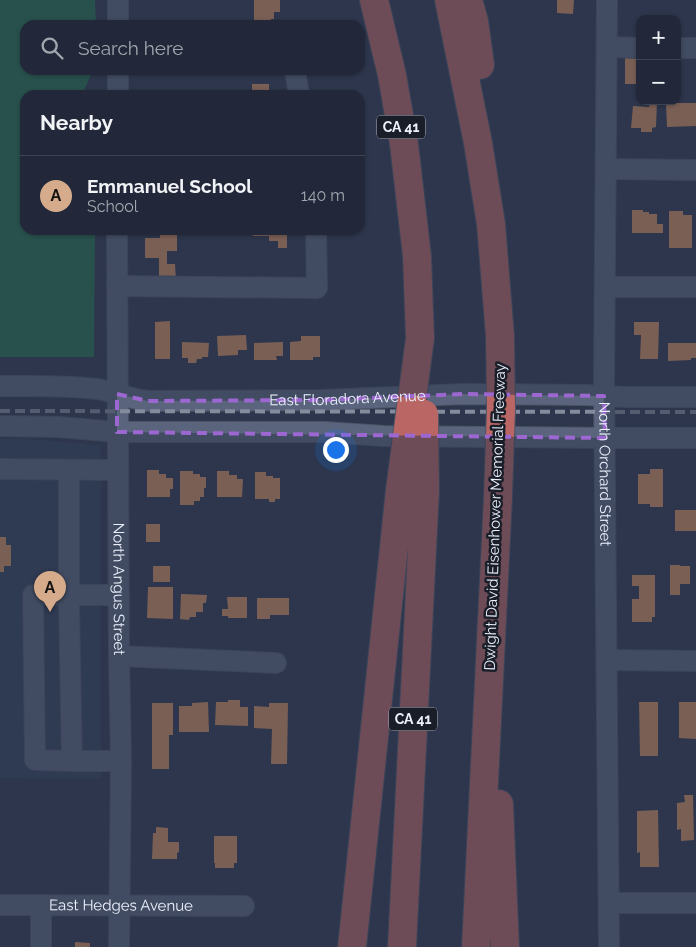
<!DOCTYPE html>
<html lang="en">
<head>
<meta charset="utf-8">
<style>
  body { margin:0; font-family:Raleway,sans-serif; background:#2a3041; color:#f1f3f6 }
  .controls { position:absolute; right:15px; top:15px; display:grid; overflow:hidden; border-radius:10px; box-shadow:0 1px 4px #0004 }
  .controls button { width:45px; height:45px; display:grid; place-items:center; padding:0; border:0; border-bottom:1px solid #3f4453; background:#222839; color:#f1f3f6; font:25px sans-serif }
  .you { position:absolute; left:335px; top:449px; width:18px; height:18px; margin:-12px; border:4px solid #fff; border-radius:50%; background:#1a73e8; box-shadow:0 0 0 8px #1a73e833 }
  .badge { display:grid; place-items:center; width:32px; height:32px; border-radius:50%; background:#d6ab8b; color:#111; font-size:16px; font-weight:700 }
  .pin { position:absolute; translate:-50% -41px; filter:drop-shadow(0 1px 2px #0008) }
  .pin::after { content:''; position:absolute; top:26px; width:18px; height:15px; background:inherit; clip-path:polygon(0 0,100% 0,50% 100%) }
  .list { margin:0; padding:0; list-style:none }
  h2 { display:flex; justify-content:space-between; align-items:center; height:65px; margin:0; padding:0 20px; font-size:21px }
  h2 small { font-size:16px; font-weight:400; color:#a2a6ae }
  .list li { display:grid; grid-template-columns:32px 1fr auto; gap:15px; align-items:center; box-sizing:border-box; height:80px; padding:0 20px; border-top:1px solid #3f4453 }
  .list b { display:block; font-size:19px; white-space:nowrap }
  .list p { margin:0; font-size:16px; white-space:nowrap; color:#a2a6ae }
  .list em { font-size:16px; font-style:normal; color:#a2a6ae }
  .icon { flex:none; width:28px; height:28px; fill:none; stroke:currentColor; stroke-width:2; stroke-linecap:round; stroke-linejoin:round }
  .map { position:relative; flex:none; width:696px; height:947px; overflow:hidden }
  .search { position:absolute; background:#222839; box-shadow:0 1px 4px #0004; left:20px; top:20px; width:345px; height:55px; display:flex; align-items:center; gap:12px; box-sizing:border-box; padding:0 18px; border-radius:15px; color:#a2a6ae; font-size:19px }
  .panel { position:absolute; background:#222839; box-shadow:0 1px 4px #0004; left:20px; top:90px; width:345px; height:145px; border-radius:15px }
  .map>svg:first-child { display:block }
</style>
</head>
<body>
<div class="map">
<svg width="696" height="947" viewBox="0 0 696 947">
  <rect width="100%" height="100%" fill="#2d364c"/>
  <path fill="#323e5b" d="M 0,439 L 27,439 L 101,445 L 101,779 L 0,778 Z"/>
  <path fill="#22714f" d="M 0,0 L 95,0 L 96,25 L 25,25 L 25,70 L 93,70 L 82,95 L 25,95 L 25,230 L 95,230 L 94,357 L 0,357 Z"/>
  <path fill="#d8915f" d="M 254,0 L 280,0 L 280,12 L 274,12 L 274,19 L 271,19 L 271,25 L 254,25 Z
    M 557,0 L 574,0 L 573,14 L 557,13 Z
    M 625,54 L 640,54 L 640,84 L 625,84 Z
    M 252,84 L 269,84 L 269,95 L 252,95 Z
    M 650,101 L 657,101 L 656,127 L 652,128 L 652,132 L 641,132 L 641,128 L 631,128 L 633,106 L 649,107 Z
    M 666,103 L 696,103 L 696,126 L 667,127 Z
    M 632,210 L 643,210 L 643,212 L 649,212 L 649,214 L 657,214 L 657,224 L 663,224 L 663,233 L 632,233 Z
    M 669,211 L 683,211 L 683,215 L 692,215 L 692,248 L 669,248 Z
    M 160,230 L 177,230 L 177,251 L 167,251 L 167,264 L 175,264 L 176,281 L 159,281 L 159,258 L 145,258 L 145,238 L 160,238 Z
    M 217,230 L 244,230 L 244,232 L 217,232 Z
    M 253,230 L 279,230 L 279,232 L 287,231 L 287,248 L 278,248 L 278,241 L 269,241 L 269,236 L 253,236 Z
    M 170,321 L 170,359 L 155,359 L 155,322 Z
    M 634,322 L 659,322 L 658,359 L 640,359 L 641,335 L 634,335 Z
    M 246,335 L 247,350 L 238,350 L 238,355 L 218,356 L 217,336 Z
    M 301,336 L 320,336 L 320,357 L 313,357 L 313,360 L 290,360 L 290,342 L 301,341 Z
    M 182,342 L 209,343 L 208,357 L 202,357 L 202,359 L 197,359 L 196,363 L 188,363 L 188,358 L 182,358 Z
    M 283,342 L 283,356 L 276,356 L 277,360 L 254,360 L 254,343 Z
    M 668,343 L 696,343 L 696,358 L 691,358 L 691,360 L 668,361 Z
    M 650,469 L 663,469 L 663,507 L 650,507 L 650,504 L 638,504 L 638,474 L 650,474 Z
    M 147,470 L 159,470 L 159,474 L 166,474 L 166,478 L 173,478 L 173,489 L 170,489 L 170,497 L 147,497 Z
    M 180,471 L 193,471 L 193,474 L 200,474 L 200,477 L 206,477 L 206,488 L 204,488 L 204,497 L 200,497 L 200,501 L 194,501 L 194,505 L 180,505 Z
    M 217,471 L 229,471 L 229,475 L 237,475 L 237,479 L 243,479 L 242,497 L 217,497 Z
    M 255,472 L 266,472 L 266,476 L 273,476 L 273,478 L 280,478 L 280,499 L 275,499 L 275,502 L 269,502 L 269,499 L 255,499 Z
    M 675,510 L 696,510 L 696,531 L 675,531 Z
    M 146,524 L 160,524 L 160,542 L 146,542 Z
    M 0,537 L 6,537 L 6,545 L 11,545 L 11,566 L 4,566 L 4,572 L 0,572 Z
    M 670,565 L 680,565 L 680,566 L 690,566 L 690,584 L 680,584 L 680,595 L 670,595 Z
    M 153,566 L 170,566 L 170,582 L 153,582 Z
    M 632,575 L 655,575 L 655,617 L 652,617 L 652,622 L 632,622 L 632,599 L 639,599 L 639,586 L 632,586 Z
    M 148,587 L 173,587 L 173,619 L 147,618 Z
    M 181,594 L 207,595 L 206,603 L 203,603 L 203,612 L 196,612 L 196,617 L 190,617 L 189,620 L 180,619 Z
    M 227,597 L 247,597 L 247,618 L 228,618 L 228,616 L 222,616 L 222,609 L 228,609 Z
    M 257,598 L 289,598 L 289,615 L 270,615 L 270,619 L 257,619 Z
    M 228,700 L 240,700 L 240,707 L 248,707 L 248,726 L 215,725 L 216,702 L 228,702 Z
    M 208,702 L 209,732 L 179,732 L 179,706 L 192,706 L 192,703 Z
    M 639,702 L 658,702 L 658,756 L 640,756 Z
    M 679,702 L 696,702 L 696,739 L 679,738 Z
    M 152,703 L 173,703 L 173,735 L 169,735 L 169,769 L 152,769 Z
    M 269,703 L 288,703 L 287,764 L 271,764 L 272,729 L 254,728 L 254,706 L 269,707 Z
    M 684,795 L 693,795 L 694,840 L 681,841 L 681,829 L 677,830 L 677,803 L 685,802 Z
    M 658,810 L 659,867 L 640,867 L 640,852 L 637,853 L 637,811 Z
    M 156,827 L 168,828 L 168,842 L 179,842 L 179,852 L 177,853 L 177,859 L 152,859 L 153,833 L 156,833 Z
    M 214,836 L 237,836 L 237,863 L 234,863 L 234,868 L 215,868 L 215,863 L 214,863 Z
    M 75,942 L 90,943 L 90,947 L 75,947 Z"/>
  <g fill="none" stroke-linecap="round" stroke-linejoin="round">
    <defs>
      <g id="minor">
        <path id="s1" d="M 607,0 L 604,381 L 609,947"/>
        <path d="M 118,25 L 118,0"/>
        <path d="M 607,47 L 640,48"/>
        <path d="M 677,48 L 696,48"/>
        <path d="M 295,70 L 299,95"/>
        <path d="M 118,95 L 118,70"/>
        <path d="M 606,169 L 696,170"/>
        <path id="s2" d="M 117,230 L 119,656 L 121,761 L 119,947"/>
        <path d="M 117,286 L 317,288 L 316,230"/>
        <path d="M 605,287 L 696,287"/>
        <path id="s3" d="M 0,386 C 32,386 66,385 98,389 C 115,392 130,399 148,401 L 323,400 L 463,394 L 586,395 L 625,397 L 696,397"/>
        <path d="M 0,426 L 59,427 L 117,432 L 324,432 L 384,436 L 605,438 L 696,438"/>
        <path d="M 0,469 L 118,470"/>
        <path d="M 69,470 L 69,603 L 72,761"/>
        <path d="M 119,595 L 33,595 L 35,760 L 72,761 L 121,761"/>
        <path d="M 119,656 L 276,663"/>
        <path d="M 607,660 L 696,661"/>
        <path d="M 609,903 L 696,903"/>
        <path id="s4" d="M 0,905 L 244,906"/>
        <path d="M 41,905 L 41,947"/>
      </g>
      <path id="highway" d="M 374,0 L 392,75 L 404,144 L 417,256 L 420,338
        M 449,0 L 478,143 L 491,224 L 500,336
        M 468,0 L 474,21 L 480,65
        M 499,804 L 505,947
        M 352,947 L 400,490
        M 402,947 L 425,491
        M 476,947 L 498,497"/>
    </defs>
    <use href="#minor" stroke="#4d5467" stroke-width="22"/>
    <use href="#highway" stroke="#4d5467" stroke-width="30"/>
    <use href="#minor" stroke="#5a647d" stroke-width="20"/>
    <use href="#highway" stroke="#ba6665" stroke-width="28"/>
    <path stroke="#848b9c" stroke-width="4" stroke-dasharray="10 5" stroke-linecap="butt" d="M 0,411 L 696,412"/>
    <defs>
      <path id="highway-bridge" d="M 424,414 L 425,491
        M 400,490 L 420,338
        M 498,497 L 501,408 L 500,336"/>
    </defs>
    <use href="#highway-bridge" stroke="#4d5467" stroke-width="30" stroke-linecap="butt"/>
    <use href="#highway-bridge" stroke="#ba6665" stroke-width="28"/>
  </g>
  <path d="M0 0H696V947H0ZM 117,394 L 148,401 L 323,400 L 463,394 L 604,396 L 605,438 L 117,432 Z" fill="#2d364c" fill-opacity=".55" fill-rule="evenodd"/>
  <path fill="none" stroke="#9d67d1" stroke-width="4" stroke-dasharray="10 6" stroke-linejoin="round" d="M 117,394 L 148,401 L 323,400 L 463,394 L 604,396 L 605,438 L 117,432 Z"/>
  <g text-anchor="middle" dominant-baseline="central" stroke-width="5" stroke-linejoin="round" paint-order="stroke">
    <g fill="#191e28" stroke="#acb1bc" stroke-width="1">
      <rect x="377" y="115.5" width="48" height="23" rx="4"/>
      <rect x="389" y="707.5" width="48" height="23" rx="4"/>
    </g>
    <g font-size="14" font-weight="bold" fill="#ebf0fc">
      <text x="401" y="127">CA 41</text>
      <text x="413" y="719">CA 41</text>
    </g>
    <g font-size="15" fill="#ebf0fc" stroke="#191e28">
      <text stroke="none"><textPath href="#s3" startOffset="349">East Floradora Avenue</textPath></text>
      <text stroke="none"><textPath href="#s1" startOffset="474">North Orchard Street</textPath></text>
      <text transform="translate(495 517) rotate(-88)">Dwight David Eisenhower Memorial Freeway</text>
      <text stroke="none"><textPath href="#s2" startOffset="359">North Angus Street</textPath></text>
      <text stroke="none"><textPath href="#s4" startOffset="121">East Hedges Avenue</textPath></text>
    </g>
  </g>
</svg>
<div class="controls">
<button>+</button>
<button>−</button>
</div>
<div class="you"></div>
<div class="pin badge" style="left:50px;top:612px">A</div>
<div class="search"><svg class="icon" aria-label="search" viewBox="0 0 24 24"><circle cx="10" cy="10" r="6"/><path d="M15 15l6 6"/></svg>Search here</div>
<section class="panel">
<h2>Nearby<small></small></h2>
<ul class="list">
<li><span class="badge">A</span><div><b>Emmanuel School</b><p>School</p></div><em>140 m</em></li>
</ul>
</section>
</div>
</body>
</html>
